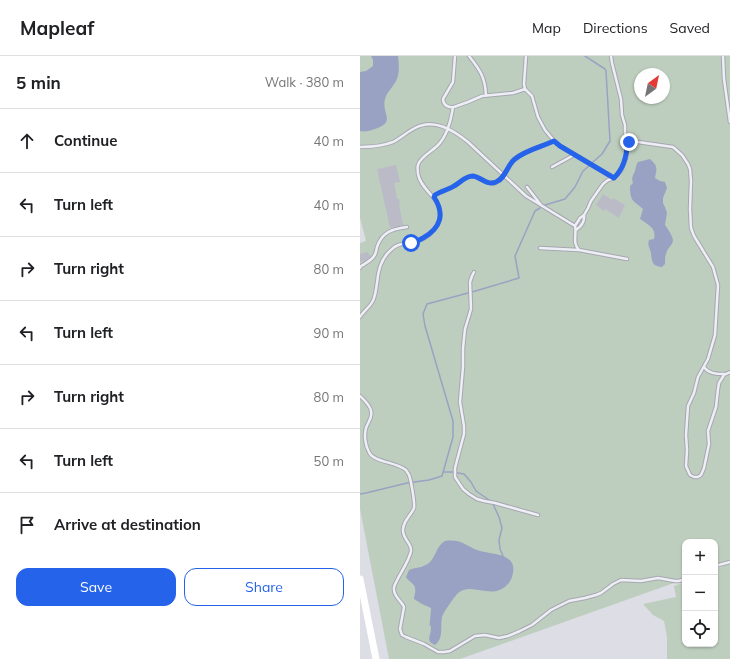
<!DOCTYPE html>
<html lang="en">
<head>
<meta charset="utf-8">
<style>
  body { margin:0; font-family:Mulish,sans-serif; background:#f2f2f2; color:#202124 }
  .controls { position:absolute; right:12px; bottom:12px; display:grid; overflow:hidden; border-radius:8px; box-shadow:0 1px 3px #0004 }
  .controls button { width:36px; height:36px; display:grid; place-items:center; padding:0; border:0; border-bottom:1px solid #e0e0e0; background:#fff; color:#202124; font:20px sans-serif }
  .compass { position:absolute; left:274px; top:12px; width:36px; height:36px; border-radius:50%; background:#fff; box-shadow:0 1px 3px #0004; rotate:33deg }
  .stop { position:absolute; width:12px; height:12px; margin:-9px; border:3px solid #2563eb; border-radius:50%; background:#fff }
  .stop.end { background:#2563eb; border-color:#fff; box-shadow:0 1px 4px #0008 }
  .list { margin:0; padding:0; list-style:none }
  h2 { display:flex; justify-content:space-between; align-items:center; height:52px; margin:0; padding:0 16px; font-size:17px }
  h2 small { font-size:13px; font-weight:400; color:#757577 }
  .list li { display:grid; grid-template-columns:26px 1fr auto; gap:12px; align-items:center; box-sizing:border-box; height:64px; padding:0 16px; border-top:1px solid #e0e0e0 }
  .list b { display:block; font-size:15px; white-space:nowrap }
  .list em { font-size:13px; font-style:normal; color:#757577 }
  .actions { display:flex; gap:8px; padding:12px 16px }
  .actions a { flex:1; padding:9px 0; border:1px solid #2563eb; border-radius:12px; text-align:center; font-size:14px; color:#2563eb }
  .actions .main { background:#2563eb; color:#fff }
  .icon { flex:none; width:22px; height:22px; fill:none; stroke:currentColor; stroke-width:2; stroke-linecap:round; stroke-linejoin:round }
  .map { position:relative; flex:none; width:370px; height:603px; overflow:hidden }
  header { display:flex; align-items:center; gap:24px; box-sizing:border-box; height:56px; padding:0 20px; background:#fff; border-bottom:1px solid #e0e0e0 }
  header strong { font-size:19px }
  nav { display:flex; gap:22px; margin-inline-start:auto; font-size:14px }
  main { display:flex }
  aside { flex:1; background:#fff }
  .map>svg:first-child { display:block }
</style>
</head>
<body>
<header>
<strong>Mapleaf</strong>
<nav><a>Map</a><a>Directions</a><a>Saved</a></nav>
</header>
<main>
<aside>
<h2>5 min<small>Walk · 380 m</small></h2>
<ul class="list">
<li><svg class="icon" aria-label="ahead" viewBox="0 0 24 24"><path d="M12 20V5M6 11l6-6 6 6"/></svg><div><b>Continue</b></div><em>40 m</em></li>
<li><svg class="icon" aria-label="left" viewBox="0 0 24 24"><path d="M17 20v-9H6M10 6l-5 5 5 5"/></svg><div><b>Turn left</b></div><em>40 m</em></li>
<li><svg class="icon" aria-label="right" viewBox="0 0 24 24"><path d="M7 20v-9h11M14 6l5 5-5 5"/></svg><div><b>Turn right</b></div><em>80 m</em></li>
<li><svg class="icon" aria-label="left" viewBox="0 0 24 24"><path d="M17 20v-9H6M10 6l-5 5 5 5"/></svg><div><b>Turn left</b></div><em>90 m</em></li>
<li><svg class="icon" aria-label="right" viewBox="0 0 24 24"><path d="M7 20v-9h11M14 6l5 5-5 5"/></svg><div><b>Turn right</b></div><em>80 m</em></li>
<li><svg class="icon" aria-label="left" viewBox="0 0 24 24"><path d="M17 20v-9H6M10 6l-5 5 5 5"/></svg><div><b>Turn left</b></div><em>50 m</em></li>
<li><svg class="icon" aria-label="arrive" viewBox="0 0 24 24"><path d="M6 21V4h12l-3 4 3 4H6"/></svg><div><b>Arrive at destination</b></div></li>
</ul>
<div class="actions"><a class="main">Save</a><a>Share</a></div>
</aside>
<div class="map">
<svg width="370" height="603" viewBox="0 0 370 603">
  <rect width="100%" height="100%" fill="#dcdde5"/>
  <path fill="#becebe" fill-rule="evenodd" d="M 0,0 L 370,0 L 370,506 L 355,511 L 355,486 L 325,486 L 325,523 L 100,603 L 29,603 L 0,453 L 0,187 L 6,185 L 0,162 ZM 280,18 L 304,18 L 304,42 L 280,42 Z
    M 370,507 L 370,603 L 307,603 L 307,581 L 304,565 L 293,559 L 283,548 L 316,541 L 314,530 L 325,526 L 325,588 L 355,588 L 355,514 Z"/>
  <path fill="#99a2c3" d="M 11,0 L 38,0 C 39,8 40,17 36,25 C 33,31 27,36 25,43 C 21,57 37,66 15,73 C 9,75 6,76 0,75 L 0,16 L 6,15 L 13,10 L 13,4 Z
    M 290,103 C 298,110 297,112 295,122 L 300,125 L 305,126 L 307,132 L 303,142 L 303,147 L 305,151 L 307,157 L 305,169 C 308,173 312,179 313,184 C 313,188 309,191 307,195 C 305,199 305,204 305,208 L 302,211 C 292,210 292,206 291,197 C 290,192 287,190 289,184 L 294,183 C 297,172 287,168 280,163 L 283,153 C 273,144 270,146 270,130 L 273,127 C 271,121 273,120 275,115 C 276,111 276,109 278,106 Z
    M 85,485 C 101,483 104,489 117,494 C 130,499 157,496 153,517 C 152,521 151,525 148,528 C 131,546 112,524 97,538 C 93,543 84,555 82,561 C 80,572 84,582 75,589 C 65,585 71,580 71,572 C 70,566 69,572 70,565 C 70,561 71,557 71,552 L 62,548 L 54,543 C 54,540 56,536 55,532 C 55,528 48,525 46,521 L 49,514 C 56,511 64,512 70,506 C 76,500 77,489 85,485 Z"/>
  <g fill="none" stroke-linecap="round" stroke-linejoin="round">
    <path stroke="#99a2c3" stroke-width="1.5" d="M 225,0 L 245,13 L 246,15 L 250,85 L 242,98 L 233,106
      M 185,149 L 205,143 L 215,131 L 223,115 L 230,109
      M 112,236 L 159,222 L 155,200 L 175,155 L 180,152
      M 83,416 L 92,416 L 104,418 L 111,426 L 116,435 L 132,446 L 139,461 L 142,472 L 139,484 L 140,493 L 143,500
      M 0,438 L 6,437 L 47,427 L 69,424 L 82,420 L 93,381 L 93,365 L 65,270 L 63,258 L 67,248 L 108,237"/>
  </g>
  <path fill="#babbc7" d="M 36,109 L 40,126 L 34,127 L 37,143 L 39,143 L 40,149 L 39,149 L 43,169 L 30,172 L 17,113 Z
    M 243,138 L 252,144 L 253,142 L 265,149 L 259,162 L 245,153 L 244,155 L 236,149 Z
    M 8,196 L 11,203 L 0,206 L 0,198 Z"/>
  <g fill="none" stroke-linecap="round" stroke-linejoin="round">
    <defs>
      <path id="lane" d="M 95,0 L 93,26 L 83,43 C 83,49 88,52 94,51 L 108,46 L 122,40 L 153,37 L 165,33
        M 109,0 C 120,14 125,21 126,39
        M 166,0 L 164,28 L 165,33 L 172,40 L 178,61 L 185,74 L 195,86 L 200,90 L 254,122
        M 251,0 L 252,7 L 261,43 L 262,59 L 265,69 L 265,82 L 267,87 L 266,102 L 261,115 L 254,122 L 248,124 L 243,128 L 231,145 L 228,152 L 224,159 L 220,162 L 215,170 C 217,178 212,187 219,194 L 267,203
        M 363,0 L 364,23 L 370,66
        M 267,87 L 273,86 L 278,86 L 313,91 L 322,99 L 328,108 L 330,113 L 331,125 L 330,153 L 331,172 L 334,180 L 353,211 L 358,229 L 355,279 L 348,303 L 338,321 L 334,337 L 328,350 L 326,379 L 327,394 L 326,410 L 330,419 L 334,421 L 338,421 L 341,419 L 344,412 L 349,388 L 348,375 L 356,351 L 358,333 L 359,327 L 364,319 L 370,316
        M 0,91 C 12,91 23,90 33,86 C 41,82 47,76 55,72 C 74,62 93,74 108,86 L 166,140 L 215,170
        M 192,111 L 214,99
        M 167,131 L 181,149
        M 74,141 C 78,135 86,134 93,131 C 99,128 103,121 111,120 C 120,120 126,129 135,127 C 146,123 147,110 154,103 C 165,94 181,91 194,85
        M 216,174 C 222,170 225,166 224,159
        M 180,192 L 218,194
        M 0,212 L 1,210 C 6,207 11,205 14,200 C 16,198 16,195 17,191 C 22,176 32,173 47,171
        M 114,216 L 112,220 L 110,226 L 111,253 L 105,273 L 103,292 L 103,311 L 100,346 L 104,370 L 104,378 L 95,412 L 95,421 L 103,433 L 109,438 L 117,443 L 124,445 L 135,447 L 178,459
        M 0,261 C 4,254 12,250 14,242 C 16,237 16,232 17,227 C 18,214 21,202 31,194 C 37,187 45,188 53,186 C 66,184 78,174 80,160 C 82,142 61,135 58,118 C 58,115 57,112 58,109 C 60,101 71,96 77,90 C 87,81 91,64 93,51
        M 344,311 C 349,318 357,318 365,318
        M 0,340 C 4,344 10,349 11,355 C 13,361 8,366 6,372 C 4,379 5,389 9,396 C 13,406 36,406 46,414 C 47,416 48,417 49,419 C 51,424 55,447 54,452 C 51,460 44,463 43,473 C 42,483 52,487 51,495 C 49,506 38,520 34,531 C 33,539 39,543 43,549 L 44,551 L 40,573 L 42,579 L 46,581 L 64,588 L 78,596 L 84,596 L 90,595 L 115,580 L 125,579 L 139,582 L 148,580 L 160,575 L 172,569 L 191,554 L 209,545 L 225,542 L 236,539 L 241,537 L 253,528 L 261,524 L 281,525 L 298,522 L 315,525 L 319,525 L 325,523
        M 355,510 L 370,506"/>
    </defs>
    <use href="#lane" stroke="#a6a7b2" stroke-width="4.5"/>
    <use href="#lane" stroke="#eeeff4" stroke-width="2.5"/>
    <path stroke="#fff" stroke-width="7" d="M 0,523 L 16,603"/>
  </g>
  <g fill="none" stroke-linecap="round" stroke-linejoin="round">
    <path stroke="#2563eb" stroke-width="5" d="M 51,187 C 56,186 59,184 63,182 C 81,172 85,158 74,141 L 75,139 C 81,135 88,134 94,130 C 100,127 105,120 113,120 C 121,121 127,130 136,126 C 146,122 147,109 155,103 C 166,94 181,91 194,85 L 200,90 L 254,122 C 264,112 267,100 267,87 L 269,86"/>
  </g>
</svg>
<div class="controls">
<button>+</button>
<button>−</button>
<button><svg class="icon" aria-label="locate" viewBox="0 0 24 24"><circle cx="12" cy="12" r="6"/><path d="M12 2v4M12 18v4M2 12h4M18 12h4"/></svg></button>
</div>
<svg class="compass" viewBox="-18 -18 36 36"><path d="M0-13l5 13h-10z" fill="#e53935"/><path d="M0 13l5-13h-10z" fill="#757577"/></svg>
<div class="stop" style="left:51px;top:187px"></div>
<div class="stop end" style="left:269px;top:86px"></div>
</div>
</main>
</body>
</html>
